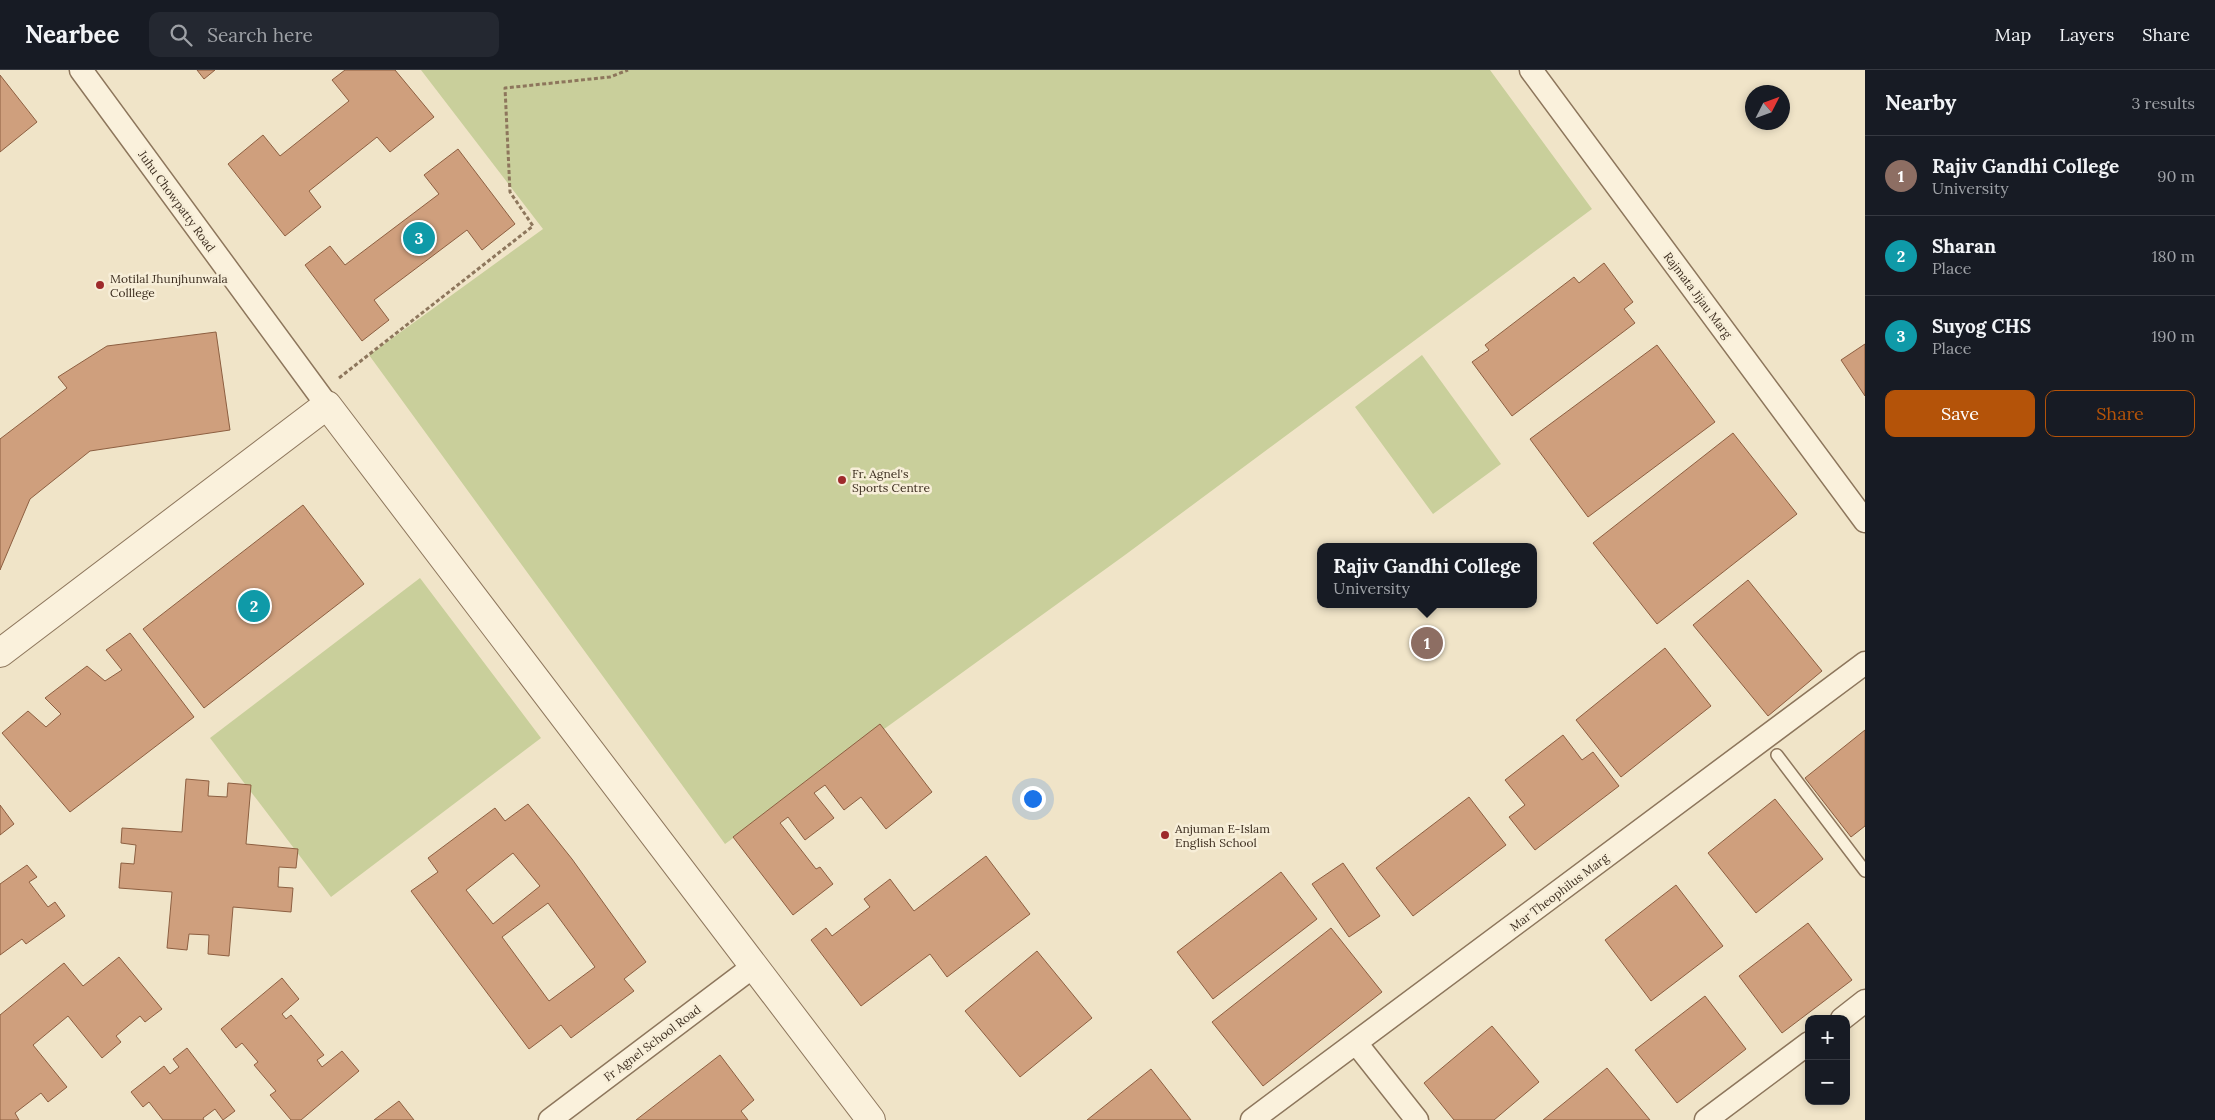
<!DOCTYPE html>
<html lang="en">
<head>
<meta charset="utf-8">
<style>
  body { margin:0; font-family:Lora,serif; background:#242831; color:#f1f3f6 }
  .controls { position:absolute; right:15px; bottom:15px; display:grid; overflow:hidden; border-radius:10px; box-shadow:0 2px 8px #0003 }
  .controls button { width:45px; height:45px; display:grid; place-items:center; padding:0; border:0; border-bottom:1px solid #363941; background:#171b24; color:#f1f3f6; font:25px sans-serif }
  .compass { position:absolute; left:1745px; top:15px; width:45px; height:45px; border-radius:50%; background:#171b24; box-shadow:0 2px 8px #0003; rotate:48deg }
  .you { position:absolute; left:1032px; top:728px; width:18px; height:18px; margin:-12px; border:4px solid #fff; border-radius:50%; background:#1a73e8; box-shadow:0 0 0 8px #1a73e833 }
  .badge { display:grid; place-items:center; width:32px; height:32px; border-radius:50%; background:#b45309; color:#fff; font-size:16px; font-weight:700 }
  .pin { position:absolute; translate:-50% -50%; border:2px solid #fff; box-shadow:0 1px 5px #0006 }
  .popup { position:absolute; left:1317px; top:473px; width:220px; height:65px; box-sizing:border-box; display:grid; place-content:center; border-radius:10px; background:#171b24; filter:drop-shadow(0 1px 4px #0005); font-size:16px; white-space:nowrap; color:#9ea1a6 }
  .popup b { font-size:19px; color:#f1f3f6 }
  .popup::after { content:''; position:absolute; left:50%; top:100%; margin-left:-10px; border:10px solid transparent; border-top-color:#171b24 }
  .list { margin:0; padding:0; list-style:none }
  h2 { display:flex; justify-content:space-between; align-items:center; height:65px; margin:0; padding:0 20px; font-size:21px }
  h2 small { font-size:16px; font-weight:400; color:#9ea1a6 }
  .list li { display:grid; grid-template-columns:32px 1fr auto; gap:15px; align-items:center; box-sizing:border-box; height:80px; padding:0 20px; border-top:1px solid #363941 }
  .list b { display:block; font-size:19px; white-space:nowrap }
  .list p { margin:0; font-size:16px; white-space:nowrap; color:#9ea1a6 }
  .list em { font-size:16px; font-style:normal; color:#9ea1a6 }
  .actions { display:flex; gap:10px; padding:15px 20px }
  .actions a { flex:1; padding:11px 0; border:1px solid #b45309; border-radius:10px; text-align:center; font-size:18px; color:#b45309 }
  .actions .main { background:#b45309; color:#fff }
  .icon { flex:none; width:28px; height:28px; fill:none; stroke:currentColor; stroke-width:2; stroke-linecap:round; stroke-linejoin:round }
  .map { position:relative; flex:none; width:1865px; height:1050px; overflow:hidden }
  header { display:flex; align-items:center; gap:30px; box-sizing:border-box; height:70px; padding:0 25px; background:#171b24; border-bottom:1px solid #363941 }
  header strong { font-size:24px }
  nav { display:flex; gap:28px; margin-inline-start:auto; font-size:18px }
  .search { width:350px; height:45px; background:#242831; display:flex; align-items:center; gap:12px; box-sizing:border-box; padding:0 18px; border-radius:10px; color:#9ea1a6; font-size:19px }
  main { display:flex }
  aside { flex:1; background:#171b24 }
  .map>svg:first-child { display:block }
</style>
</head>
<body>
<header>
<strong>Nearbee</strong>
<div class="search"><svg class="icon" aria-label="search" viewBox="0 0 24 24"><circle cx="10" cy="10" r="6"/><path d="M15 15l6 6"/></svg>Search here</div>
<nav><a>Map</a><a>Layers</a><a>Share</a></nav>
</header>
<main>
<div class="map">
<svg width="1865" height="1050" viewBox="0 0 1865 1050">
  <rect width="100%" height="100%" fill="#f0e4c8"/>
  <path fill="#c9cf9b" d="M 421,0 L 1490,0 L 1592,139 L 1125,485 L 725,774 L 369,285 L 543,159 Z
    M 1422,285 L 1501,394 L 1433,444 L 1355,337 Z
    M 420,508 L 541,668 L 331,827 L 210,668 Z"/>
  <path fill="#cf9f7d" stroke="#8d5f41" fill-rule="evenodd" d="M 197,0 L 215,0 L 204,9 Z
    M 345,0 L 395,0 L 434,47 L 390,82 L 377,67 L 309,121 L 321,137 L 285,166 L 228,94 L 263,65 L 280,86 L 349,31 L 332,10 Z
    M 0,5 L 37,52 L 0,82 Z
    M 458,79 L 515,154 L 482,180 L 467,160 L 374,230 L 389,250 L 362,271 L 305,195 L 330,176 L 345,195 L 439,124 L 424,105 Z
    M 1604,193 L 1633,232 L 1624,239 L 1635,253 L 1512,346 L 1472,292 L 1489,280 L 1485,275 L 1574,207 L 1579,213 Z
    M 216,262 L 230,360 L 90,381 L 30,429 L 0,500 L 0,369 L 67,318 L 58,307 L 107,276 Z
    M 1865,274 L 1865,326 L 1841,290 Z
    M 1657,275 L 1715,352 L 1588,447 L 1530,369 Z
    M 1733,363 L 1797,444 L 1657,554 L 1593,473 Z
    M 303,435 L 364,514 L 204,638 L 143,559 Z
    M 1748,510 L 1822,601 L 1768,646 L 1693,555 Z
    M 130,563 L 194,647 L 70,742 L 2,663 L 28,641 L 46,657 L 61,644 L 45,628 L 87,596 L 105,611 L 122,600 L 106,580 Z
    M 1665,578 L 1711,636 L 1621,707 L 1576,650 Z
    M 880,654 L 932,722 L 886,759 L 861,727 L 844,740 L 825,715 L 814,723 L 834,748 L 805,770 L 788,747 L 780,753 L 816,799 L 820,797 L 833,814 L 793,845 L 733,767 Z
    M 1865,660 L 1865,756 L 1851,767 L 1805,708 Z
    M 1563,665 L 1582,690 L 1593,682 L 1619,716 L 1535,780 L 1509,747 L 1525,735 L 1505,710 Z
    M 186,709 L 209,711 L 208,726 L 227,727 L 228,713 L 251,715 L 246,774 L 298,779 L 296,798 L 279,797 L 278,817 L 293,818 L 291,842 L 233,837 L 229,886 L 208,884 L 209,865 L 189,864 L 187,880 L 167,878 L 172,822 L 119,818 L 121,793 L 134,794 L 136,775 L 121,773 L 122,758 L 182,762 Z
    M 1469,727 L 1506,775 L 1413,846 L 1376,798 Z
    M 1775,729 L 1823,789 L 1756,843 L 1708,783 Z
    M 528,734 L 572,789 L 646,892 L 624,909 L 634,921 L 571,968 L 561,955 L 529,979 L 411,821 L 438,802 L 428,788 L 495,738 L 505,751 ZM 513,783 L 540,816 L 493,854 L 466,820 ZM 548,833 L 595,897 L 549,931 L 502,867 Z
    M 0,735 L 14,754 L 0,765 Z
    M 986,786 L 1030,844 L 947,907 L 930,884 L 861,936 L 811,870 L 826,858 L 832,866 L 870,837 L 864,829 L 890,809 L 914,841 Z
    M 1343,793 L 1380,846 L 1349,867 L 1312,814 Z
    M 27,795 L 37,807 L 29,812 L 48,837 L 55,832 L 65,846 L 26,874 L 22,869 L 0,885 L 0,814 Z
    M 1281,802 L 1317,849 L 1213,929 L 1177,882 Z
    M 1676,815 L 1723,876 L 1651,931 L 1605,870 Z
    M 1808,853 L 1852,910 L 1782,963 L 1739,906 Z
    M 1331,858 L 1382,922 L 1263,1016 L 1212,952 Z
    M 1037,881 L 1092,948 L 1020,1007 L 965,941 Z
    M 119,887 L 162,939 L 145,952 L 140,946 L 116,966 L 121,972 L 102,988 L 68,946 L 33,975 L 67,1017 L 48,1032 L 41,1023 L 15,1043 L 19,1050 L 0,1050 L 0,945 L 64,893 L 83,916 Z
    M 282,908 L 299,929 L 282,944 L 286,949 L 291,945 L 324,985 L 317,990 L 322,997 L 342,981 L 359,1001 L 301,1050 L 291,1050 L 270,1025 L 276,1021 L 254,995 L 258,992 L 242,973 L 236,978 L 221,959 Z
    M 1705,926 L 1746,979 L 1677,1033 L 1635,980 Z
    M 1492,956 L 1539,1012 L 1494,1050 L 1454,1050 L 1424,1013 Z
    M 187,978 L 235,1041 L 223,1050 L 215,1039 L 203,1048 L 204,1050 L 163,1050 L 149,1032 L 143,1037 L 131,1022 L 164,996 L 170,1004 L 179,997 L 173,989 Z
    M 720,985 L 754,1030 L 741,1041 L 748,1050 L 636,1050 Z
    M 1607,998 L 1650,1050 L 1543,1050 Z
    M 1151,999 L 1191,1050 L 1087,1050 Z
    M 399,1031 L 414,1050 L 374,1050 Z"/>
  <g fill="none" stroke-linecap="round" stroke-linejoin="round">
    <defs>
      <path id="service" d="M 1777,685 L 1865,801"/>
      <path id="minor" d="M 81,0 L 327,335
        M 1531,0 L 1865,451
        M 1842,949 L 1865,931
        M 1356,973 L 1417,1050
        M 550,1050 L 754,896
        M 1252,1050 L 1865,593
        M 1706,1050 L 1809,973"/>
      <path id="tertiary" d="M 0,583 L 327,335 L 871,1050"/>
    </defs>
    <use href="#service" stroke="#8d765c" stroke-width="14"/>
    <use href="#minor" stroke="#8d765c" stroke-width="25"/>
    <use href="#tertiary" stroke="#8d765c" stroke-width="30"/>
    <path stroke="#8d765c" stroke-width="3" stroke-dasharray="4 2.5" stroke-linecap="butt" d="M 339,308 L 533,156 L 510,122 L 505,18 L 610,7 L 628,0"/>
    <use href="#service" stroke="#faf1dc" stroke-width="11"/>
    <use href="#minor" stroke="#faf1dc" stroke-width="22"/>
    <use href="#tertiary" stroke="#faf1dc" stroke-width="28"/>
  </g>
  <g fill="#9e2a2b" stroke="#f7eed8" stroke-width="2">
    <circle cx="100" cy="215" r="5"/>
    <circle cx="842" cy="410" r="5"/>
    <circle cx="1165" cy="765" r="5"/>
  </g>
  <g text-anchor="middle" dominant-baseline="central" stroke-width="5" stroke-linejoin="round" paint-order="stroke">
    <g font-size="12" fill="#3d2e20" stroke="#f7eed8">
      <text transform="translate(177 131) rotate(54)">Juhu Chowpatty Road</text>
      <text transform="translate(1698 225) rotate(53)">Rajmata Jijau Marg</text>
      <text transform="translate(1559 822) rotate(-37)">Mar Theophilus Marg</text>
      <text transform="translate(652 973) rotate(-37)">Fr Agnel School Road</text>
    </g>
    <g font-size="12" fill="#3d2e20" stroke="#f7eed8" text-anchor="start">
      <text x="110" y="208">Motilal Jhunjhunwala<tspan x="110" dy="14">Colllege</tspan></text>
      <text x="852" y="403">Fr. Agnel's<tspan x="852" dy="14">Sports Centre</tspan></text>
      <text x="1175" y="758">Anjuman E-Islam<tspan x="1175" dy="14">English School</tspan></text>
    </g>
  </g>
</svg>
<div class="controls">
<button>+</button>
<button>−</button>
</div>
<svg class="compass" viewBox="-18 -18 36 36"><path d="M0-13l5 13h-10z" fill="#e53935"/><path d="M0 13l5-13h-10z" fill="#9ea1a6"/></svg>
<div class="you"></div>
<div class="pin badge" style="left:1427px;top:573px;background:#8d6e63">1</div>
<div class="popup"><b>Rajiv Gandhi College</b>University</div>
<div class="pin badge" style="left:254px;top:536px;background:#0f9aa8">2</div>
<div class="pin badge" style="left:419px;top:168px;background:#0f9aa8">3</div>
</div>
<aside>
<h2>Nearby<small>3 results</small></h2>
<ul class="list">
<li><span class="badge" style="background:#8d6e63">1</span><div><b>Rajiv Gandhi College</b><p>University</p></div><em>90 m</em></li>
<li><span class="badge" style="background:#0f9aa8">2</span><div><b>Sharan</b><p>Place</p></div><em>180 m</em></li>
<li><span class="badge" style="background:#0f9aa8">3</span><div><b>Suyog CHS</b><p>Place</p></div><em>190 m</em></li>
</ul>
<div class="actions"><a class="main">Save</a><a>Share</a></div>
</aside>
</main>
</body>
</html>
